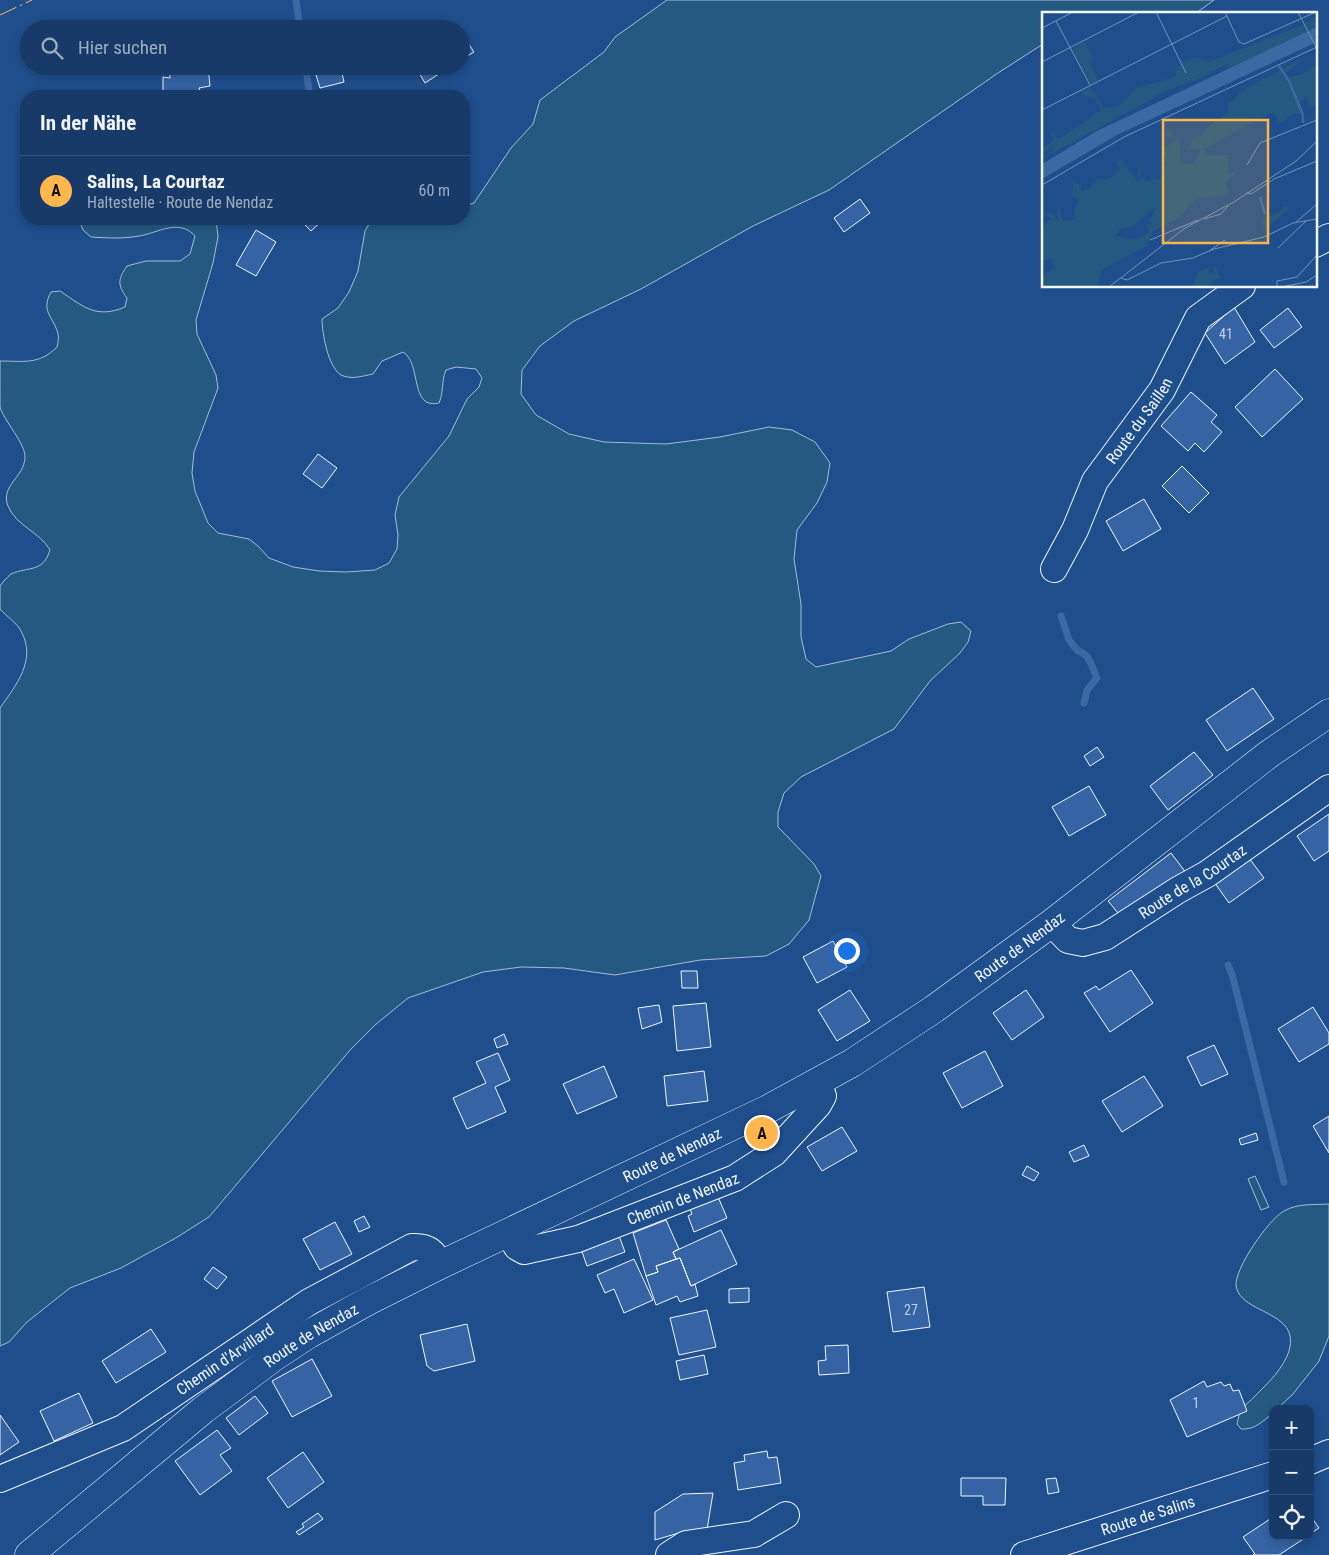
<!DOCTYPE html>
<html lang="de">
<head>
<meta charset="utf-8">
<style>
  body { margin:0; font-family:"Roboto Condensed",sans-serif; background:#244571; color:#f1f3f6 }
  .controls { position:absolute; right:15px; bottom:15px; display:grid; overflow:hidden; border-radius:10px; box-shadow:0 2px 8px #0003 }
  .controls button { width:45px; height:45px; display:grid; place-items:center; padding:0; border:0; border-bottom:1px solid #36547d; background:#173a69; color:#f1f3f6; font:25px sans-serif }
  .you { position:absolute; left:846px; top:950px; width:18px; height:18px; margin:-12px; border:4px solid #fff; border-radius:50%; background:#1a73e8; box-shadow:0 0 0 8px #1a73e833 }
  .badge { display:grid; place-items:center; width:32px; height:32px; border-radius:50%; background:#ffb74d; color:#111; font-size:16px; font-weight:700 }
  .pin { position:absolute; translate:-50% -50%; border:2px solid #fff; box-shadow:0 1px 5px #0006 }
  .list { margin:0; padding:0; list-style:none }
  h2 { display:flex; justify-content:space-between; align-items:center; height:65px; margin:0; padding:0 20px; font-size:21px }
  h2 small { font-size:16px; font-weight:400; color:#9eadc0 }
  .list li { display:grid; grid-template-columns:32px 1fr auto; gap:15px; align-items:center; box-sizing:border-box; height:70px; padding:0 20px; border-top:1px solid #36547d }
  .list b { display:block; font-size:19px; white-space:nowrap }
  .list p { margin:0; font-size:16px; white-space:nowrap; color:#9eadc0 }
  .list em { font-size:16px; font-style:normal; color:#9eadc0 }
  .icon { flex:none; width:28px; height:28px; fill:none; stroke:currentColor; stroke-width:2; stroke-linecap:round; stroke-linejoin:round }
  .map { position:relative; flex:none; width:1329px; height:1555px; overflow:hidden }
  .search { position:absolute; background:#173a69; box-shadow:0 2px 8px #0003; left:20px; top:20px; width:450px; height:55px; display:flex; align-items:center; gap:12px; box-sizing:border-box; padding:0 18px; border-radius:28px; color:#9eadc0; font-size:19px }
  .panel { position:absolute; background:#173a69; box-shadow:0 2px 8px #0003; left:20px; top:90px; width:450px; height:135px; border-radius:20px }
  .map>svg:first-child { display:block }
</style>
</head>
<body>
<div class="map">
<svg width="1329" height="1555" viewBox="0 0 1329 1555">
  <rect width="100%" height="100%" fill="#1f4e8c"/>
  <path fill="#245a82" stroke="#a8bbd7" d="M 667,0 L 1214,0 L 1195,14 L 1043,14 L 1043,44 L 998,73 L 829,190 L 753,226 L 641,289 L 574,321 L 540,346 L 522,370 L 521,394 L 536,415 L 569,434 L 604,442 L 666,444 L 720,437 L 769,427 L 792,430 L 815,442 L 830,463 L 827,482 L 817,503 L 797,530 L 794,559 L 801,604 L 801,637 L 806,659 L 816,667 L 891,651 L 909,639 L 948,624 L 961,622 L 971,631 L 968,642 L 960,653 L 930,681 L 894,729 L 801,777 L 784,793 L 778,812 L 778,827 L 814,864 L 821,876 L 809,920 L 789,944 L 766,956 L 700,960 L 615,975 L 564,968 L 521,967 L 483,972 L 408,998 L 375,1025 L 350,1050 L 209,1217 L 174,1239 L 121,1268 L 70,1288 L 27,1322 L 9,1342 L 0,1346 L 0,708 C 16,685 37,660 21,631 C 17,623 6,616 0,609 L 0,586 C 3,582 7,577 11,574 C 29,566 43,573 50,550 C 40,532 16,526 8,506 C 0,486 24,477 25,458 C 26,444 4,421 0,407 C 0,397 0,373 0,361 C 24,361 39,365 57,347 C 58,343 59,338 58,334 C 54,317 40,312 51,292 L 60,291 C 84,307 96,319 125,307 L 127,298 C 117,285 118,279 127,266 L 146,261 L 180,261 L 190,254 L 195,236 C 179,218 158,233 139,236 C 123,239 107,238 91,237 L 83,230 L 79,219 L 216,219 L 218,237 L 213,263 L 196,320 L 197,334 L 216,375 L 218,388 L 194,452 L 192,473 L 195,491 L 208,523 L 218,533 L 249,539 L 258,546 L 269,558 L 293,567 L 319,571 L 346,572 L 375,570 L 389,563 L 397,549 L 398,535 L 395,515 L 399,497 L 449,436 L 467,399 L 479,387 L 482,378 L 476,369 L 456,367 L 446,370 C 441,381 444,392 439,403 C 409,410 422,363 403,352 L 382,361 L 373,374 C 363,376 351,380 341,375 C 328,367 322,333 322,319 L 338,308 L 349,292 L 358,271 L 365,231 L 372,219 L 464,219 L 464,206 L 474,203 L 511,148 L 533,124 L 540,100 L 604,52 L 615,37 Z
    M 1255,1176 L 1269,1207 L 1261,1210 L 1248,1179 Z
    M 1329,1204 L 1329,1336 L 1319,1361 L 1293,1394 L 1277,1409 L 1273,1409 L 1273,1413 C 1263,1421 1255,1430 1241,1429 L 1237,1424 C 1238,1420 1239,1414 1241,1410 C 1244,1405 1251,1401 1255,1396 C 1268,1383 1283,1369 1289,1351 C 1301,1310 1241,1315 1236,1286 C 1234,1269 1269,1219 1284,1211 C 1298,1203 1314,1205 1329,1204 Z"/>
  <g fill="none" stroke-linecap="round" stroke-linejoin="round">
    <path stroke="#3b69a3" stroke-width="7" d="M 296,0 L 300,29
      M 306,69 L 309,90
      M 1061,616 L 1069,640 L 1078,651 C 1090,654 1092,668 1097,678 L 1087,690 L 1084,703
      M 1228,965 L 1232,974 L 1284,1182"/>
  </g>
  <path fill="#3563a3" stroke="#f2f6ff" d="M 456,24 L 460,29 L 448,29 Z
    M 461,32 L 474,52 L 461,60 Z
    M 169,66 L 208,66 L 210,86 L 199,88 L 201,96 L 163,96 L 163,77 L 170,78 Z
    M 415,66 L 451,66 L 425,83 Z
    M 341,69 L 344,82 L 320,88 L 316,75 Z
    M 860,199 L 870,213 L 844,232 L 834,218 Z
    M 299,219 L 324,219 L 311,231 Z
    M 256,230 L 276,242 L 256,276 L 236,265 Z
    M 1234,307 L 1255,342 L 1225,364 L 1205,333 Z
    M 1288,308 L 1302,327 L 1274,348 L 1260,330 Z
    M 1275,369 L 1303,399 L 1262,437 L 1235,407 Z
    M 1191,392 L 1217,415 L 1211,422 L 1222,432 L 1204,452 L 1195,443 L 1188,451 L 1161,426 Z
    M 318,454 L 337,468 L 322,488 L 303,474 Z
    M 1182,466 L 1209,493 L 1189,513 L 1162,486 Z
    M 1144,499 L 1161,529 L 1123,551 L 1106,521 Z
    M 1253,688 L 1274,719 L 1227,751 L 1206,720 Z
    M 1097,747 L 1104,757 L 1090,766 L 1084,756 Z
    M 1194,752 L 1213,775 L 1168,810 L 1150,786 Z
    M 1089,786 L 1106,815 L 1069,836 L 1052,807 Z
    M 1329,814 L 1329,851 L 1314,861 L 1297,836 Z
    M 1171,853 L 1187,874 L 1123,919 L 1108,901 Z
    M 1246,854 L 1264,878 L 1229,903 L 1212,879 Z
    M 833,941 L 847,967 L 817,983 L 803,957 Z
    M 1131,970 L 1153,1003 L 1110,1032 L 1084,993 L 1096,986 L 1099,990 Z
    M 681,971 L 697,971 L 698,988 L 682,988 Z
    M 850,990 L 870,1021 L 837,1041 L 818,1010 Z
    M 1026,990 L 1044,1017 L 1012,1040 L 993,1013 Z
    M 706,1003 L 711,1047 L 677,1051 L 673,1006 Z
    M 659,1005 L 662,1022 L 642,1029 L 638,1008 Z
    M 1313,1007 L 1329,1033 L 1329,1044 L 1299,1062 L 1278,1029 Z
    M 504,1034 L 508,1044 L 497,1048 L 494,1039 Z
    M 1214,1045 L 1228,1074 L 1201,1086 L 1187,1057 Z
    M 985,1051 L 1003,1086 L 962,1108 L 943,1073 Z
    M 498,1053 L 510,1080 L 495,1087 L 506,1112 L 467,1129 L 453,1098 L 486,1083 L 476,1062 Z
    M 604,1066 L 617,1097 L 577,1114 L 563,1084 Z
    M 704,1071 L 708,1101 L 667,1106 L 664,1076 Z
    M 1144,1076 L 1163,1106 L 1122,1132 L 1102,1101 Z
    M 1329,1116 L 1329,1153 L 1313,1126 Z
    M 842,1127 L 857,1151 L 822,1171 L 807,1147 Z
    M 1256,1133 L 1258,1140 L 1241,1145 L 1239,1139 Z
    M 1084,1145 L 1089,1156 L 1074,1162 L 1069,1152 Z
    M 1027,1166 L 1039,1173 L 1034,1181 L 1022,1175 Z
    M 716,1192 L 727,1218 L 694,1232 L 688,1216 L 692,1214 L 688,1204 Z
    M 364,1216 L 370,1227 L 359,1232 L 354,1221 Z
    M 666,1220 L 679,1249 L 673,1252 L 676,1259 L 656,1266 L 658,1272 L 646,1276 L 633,1233 Z
    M 335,1222 L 352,1254 L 320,1270 L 303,1239 Z
    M 721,1230 L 737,1264 L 691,1286 L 680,1258 L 676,1259 L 673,1252 Z
    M 618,1233 L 625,1252 L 587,1266 L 580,1246 Z
    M 680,1258 L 691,1286 L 695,1284 L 698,1296 L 680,1302 L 677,1296 L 656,1305 L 646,1276 L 658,1272 L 656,1266 Z
    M 634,1259 L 653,1300 L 624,1313 L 614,1289 L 605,1293 L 597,1275 Z
    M 213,1267 L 227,1277 L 217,1289 L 204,1279 Z
    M 924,1287 L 930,1327 L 893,1332 L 887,1292 Z
    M 749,1288 L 749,1302 L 729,1303 L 729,1289 Z
    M 707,1310 L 716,1347 L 679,1355 L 670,1318 Z
    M 467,1324 L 475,1361 L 434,1371 L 427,1366 L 420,1335 Z
    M 151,1329 L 166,1352 L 116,1383 L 102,1361 Z
    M 848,1345 L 849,1373 L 819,1375 L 818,1361 L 826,1360 L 825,1346 Z
    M 704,1355 L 708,1374 L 680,1380 L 676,1361 Z
    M 312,1359 L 332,1396 L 292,1417 L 272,1381 Z
    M 1204,1381 L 1207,1387 L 1221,1382 L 1224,1386 L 1230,1384 L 1233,1391 L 1239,1390 L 1247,1411 L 1187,1437 L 1170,1400 Z
    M 79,1393 L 93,1423 L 54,1441 L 40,1411 Z
    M 255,1396 L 268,1413 L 239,1435 L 226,1418 Z
    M 0,1415 L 19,1442 L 0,1455 Z
    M 217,1430 L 231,1448 L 220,1455 L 232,1471 L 200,1495 L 175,1461 Z
    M 767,1451 L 768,1458 L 777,1457 L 781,1483 L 738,1490 L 734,1463 L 745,1461 L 744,1455 Z
    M 303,1452 L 324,1482 L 288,1508 L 267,1478 Z
    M 961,1478 L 1006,1478 L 1005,1505 L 983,1505 L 983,1496 L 961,1496 Z
    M 1056,1478 L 1059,1492 L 1048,1494 L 1046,1479 Z
    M 713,1493 L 706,1536 L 683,1538 L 682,1532 L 655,1540 L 655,1512 L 683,1494 Z
    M 318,1513 L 323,1519 L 299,1535 L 296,1532 L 304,1527 L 302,1524 Z
    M 1310,1515 L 1319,1528 L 1310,1534 Z
    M 1270,1519 L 1273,1520 L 1273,1536 L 1308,1536 L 1279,1555 L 1253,1555 L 1255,1554 L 1243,1537 Z"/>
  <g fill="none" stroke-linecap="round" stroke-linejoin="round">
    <defs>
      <g id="minor">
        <path d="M 1315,244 L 1329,237"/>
        <path id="s1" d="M 1054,569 L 1075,530 L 1095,481 L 1162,390 L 1198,318 L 1242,286"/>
        <path id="s2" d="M 1052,923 L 1068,940 L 1083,943 L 1105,937 L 1178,890 L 1207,874 L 1329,788"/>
        <path id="s3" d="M 509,1233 L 517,1247 L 524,1251 L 578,1239 L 735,1178 L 774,1153 L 818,1105 L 823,1096 L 818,1082"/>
        <path d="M 1310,1461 L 1329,1453"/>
        <path id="s4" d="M 0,1479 L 123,1428 L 309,1302 L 412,1247 C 428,1246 434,1252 440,1265"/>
        <path d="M 669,1555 L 686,1544 L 754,1534 L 786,1515"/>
        <path id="s5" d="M 1024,1555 L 1273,1475"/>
      </g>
      <g id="major">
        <path id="s6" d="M 29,1555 L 203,1410 L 274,1357 L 309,1334 L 368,1301 L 440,1265 L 768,1109 L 852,1063 L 934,1009 L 1052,923 L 1269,754 L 1329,713"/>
      </g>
    </defs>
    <use href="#minor" stroke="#f2f6ff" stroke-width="28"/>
    <use href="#major" stroke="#f2f6ff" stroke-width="29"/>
    <use href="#minor" stroke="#1f4e8c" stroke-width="26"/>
    <use href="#major" stroke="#1f4e8c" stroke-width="28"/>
    <path stroke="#ffb74d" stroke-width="1" stroke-dasharray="18 4 2.5 4" stroke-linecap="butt" d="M 0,15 L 32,0"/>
  </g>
  <g text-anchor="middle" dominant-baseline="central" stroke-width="4" stroke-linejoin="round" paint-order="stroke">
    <g font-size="14" fill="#c3d1e8">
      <text x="1226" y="334">41</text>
      <text x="911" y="1310">27</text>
      <text x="1196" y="1403">1</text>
    </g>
    <g font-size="16" fill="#f2f6ff" stroke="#1f4e8c">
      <text stroke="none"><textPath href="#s1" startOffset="172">Route du Saillen</textPath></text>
      <text stroke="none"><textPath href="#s2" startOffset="165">Route de la Courtaz</textPath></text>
      <text stroke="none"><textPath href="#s6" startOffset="1168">Route de Nendaz</textPath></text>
      <text stroke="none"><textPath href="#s6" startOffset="762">Route de Nendaz</textPath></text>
      <text stroke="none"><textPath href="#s3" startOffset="192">Chemin de Nendaz</textPath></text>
      <text stroke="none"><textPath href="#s6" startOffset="358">Route de Nendaz</textPath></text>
      <text stroke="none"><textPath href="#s4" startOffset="256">Chemin d'Arvillard</textPath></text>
      <text stroke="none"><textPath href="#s5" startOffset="130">Route de Salins</textPath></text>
    </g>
  </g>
  <g transform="translate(1042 12)">
    <rect width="275" height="275" fill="#1f4e8c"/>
    <path d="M 275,3 L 275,15 L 250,28 L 186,58 L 186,51 L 157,67 L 126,78 L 0,147 L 12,137 L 10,135 L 0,142 L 0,137 L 11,129 L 8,118 L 17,127 L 59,98 L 52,85 L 43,84 L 39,79 L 48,75 L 62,96 L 78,93 L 94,76 L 133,65 L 135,55 L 145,47 L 156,46 L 167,50 L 260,13 ZM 43,30 L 52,48 L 48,50 L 56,69 L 49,72 L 30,37 ZM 263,45 L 238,66 L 259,63 L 275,53 L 274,94 L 266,95 L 267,87 L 264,85 L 258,91 L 261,101 L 252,102 L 238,111 L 232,101 L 228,101 L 162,137 L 166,143 L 186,143 L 186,161 L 198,158 L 183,171 L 186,178 L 184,183 L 153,187 L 138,205 L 112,218 L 104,234 L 59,258 L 55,274 L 0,275 L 0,263 L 14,257 L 9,246 L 0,250 L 0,215 L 10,206 L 0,202 L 13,202 L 14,207 L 18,208 L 15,204 L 16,193 L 21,209 L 33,208 L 32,199 L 37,189 L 30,183 L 31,169 L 39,174 L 39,179 L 47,176 L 56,167 L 64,168 L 71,164 L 78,156 L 74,150 L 80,148 L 92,165 L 96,165 L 96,158 L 99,155 L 98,165 L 93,166 L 94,169 L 104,164 L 102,168 L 106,170 L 112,162 L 111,167 L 118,167 L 125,152 L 120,137 L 137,127 L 124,124 L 125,117 L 129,118 L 129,123 L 138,125 L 138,150 L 151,153 L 159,138 L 148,137 L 151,125 L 159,124 L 164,116 L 186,101 L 186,92 L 206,75 ZM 110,197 L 113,198 L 108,207 L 110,213 L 105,212 L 106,221 L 91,228 L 74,224 L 77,218 L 93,213 ZM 243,194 L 247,197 L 219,221 L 223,215 L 219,210 L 222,205 L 234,202 ZM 173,253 L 178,267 L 172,268 L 166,275 L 150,275 L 156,260 L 167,255 L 166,260 L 171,262 Z" fill="#245a82" fill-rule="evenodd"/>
    <path d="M 275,15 L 275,30 L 75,123 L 0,167 L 0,152 L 55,119 Z" fill="#3b69a3"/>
    <path fill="none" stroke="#3b69a3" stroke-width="2.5" d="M 237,54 L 247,69 L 261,103 L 261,111M 218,185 L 223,202"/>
    <path fill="none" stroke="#7391ba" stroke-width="1" d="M 114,0 L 144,61M 183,0 L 197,30 L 202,32 L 274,0M 256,0 L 274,35M 14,9 L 48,73M 0,16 L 31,0M 0,50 L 97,0M 0,98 L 185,4M 205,153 L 218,131 L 275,108M 0,173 L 82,125 L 275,35M 204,181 L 209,182 L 232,167 L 275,149M 162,207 L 179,202 L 186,194M 253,211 L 275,192M 108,228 L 156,208M 236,236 L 265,208M 167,239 L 183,228M 79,266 L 85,268 L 119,251 L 151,246 L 172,237 L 222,225 L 251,211 L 275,207M 67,275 L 143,216 L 192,190 L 254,149 L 275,129M 235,275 L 235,269 L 255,265 L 275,243M 239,275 L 264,270 L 275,263"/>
    <path fill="#ffb74d" fill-opacity="0.15" stroke="#ffb74d" stroke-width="2.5" d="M 121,108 L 226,108 L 226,231 L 121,231 Z"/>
    <rect width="275" height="275" fill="none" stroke="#f2f6ff" stroke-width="2.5"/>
  </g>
</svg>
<div class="controls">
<button>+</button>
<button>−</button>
<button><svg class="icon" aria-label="locate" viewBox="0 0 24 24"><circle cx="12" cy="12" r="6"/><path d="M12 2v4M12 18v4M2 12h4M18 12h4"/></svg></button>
</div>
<div class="you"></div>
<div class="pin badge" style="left:762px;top:1133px">A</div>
<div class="search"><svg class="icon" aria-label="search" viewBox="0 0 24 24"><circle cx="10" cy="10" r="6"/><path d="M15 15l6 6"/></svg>Hier suchen</div>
<section class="panel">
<h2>In der Nähe<small></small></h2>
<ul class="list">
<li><span class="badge">A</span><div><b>Salins, La Courtaz</b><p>Haltestelle · Route de Nendaz</p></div><em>60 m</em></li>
</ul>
</section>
</div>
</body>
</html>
